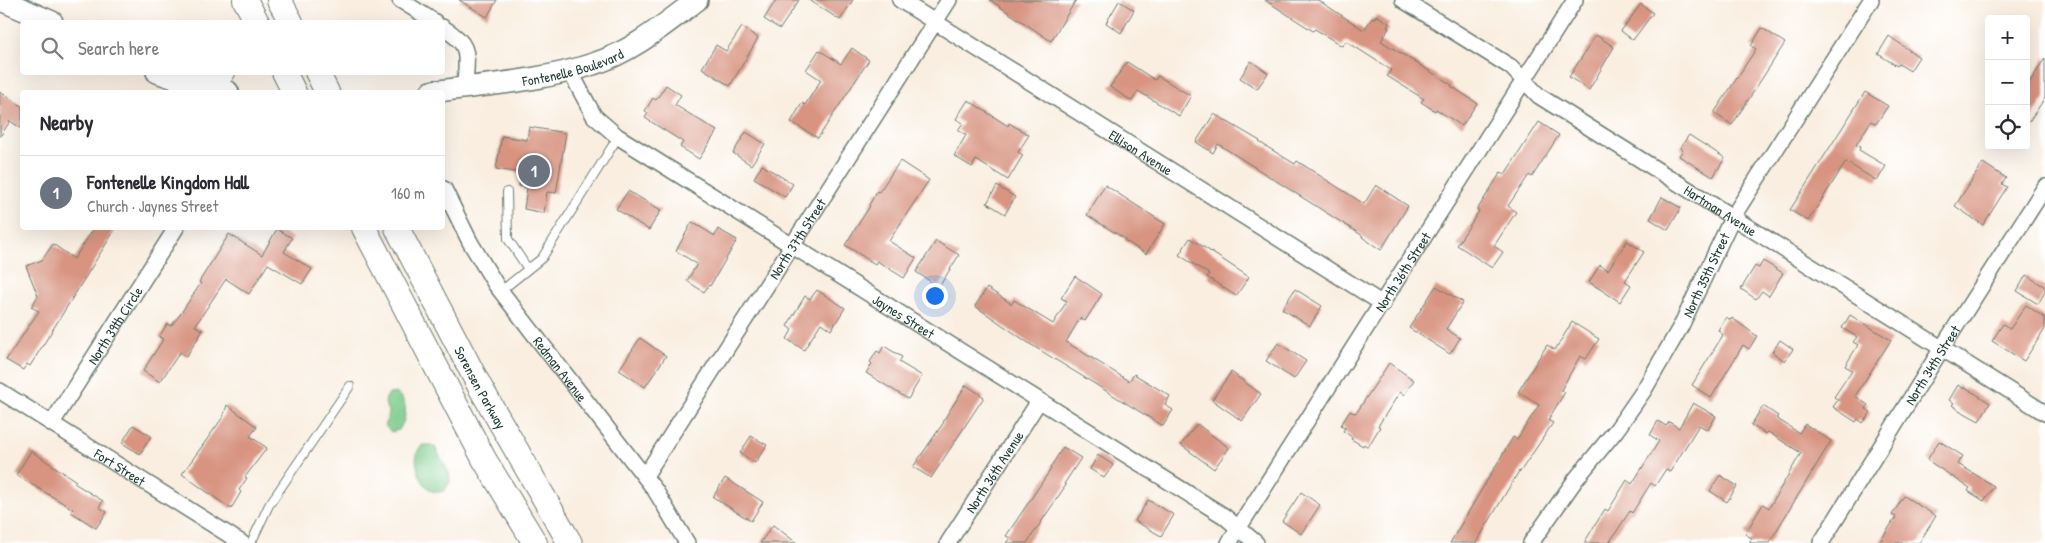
<!DOCTYPE html>
<html lang="en">
<head>
<meta charset="utf-8">
<style>
  body { margin:0; font-family:"Patrick Hand",sans-serif; background:#f7f7f7; color:#2b2b33 }
  .controls { position:absolute; right:15px; top:15px; display:grid; overflow:hidden; border-radius:5px; box-shadow:0 5px 20px #0002 }
  .controls button { width:45px; height:45px; display:grid; place-items:center; padding:0; border:0; border-bottom:1px solid #e1e1e2; background:#fff; color:#2b2b33; font:25px sans-serif }
  .you { position:absolute; left:934px; top:295px; width:18px; height:18px; margin:-12px; border:4px solid #fff; border-radius:50%; background:#1a73e8; box-shadow:0 0 0 8px #1a73e833 }
  .badge { display:grid; place-items:center; width:32px; height:32px; border-radius:50%; background:#ea580c; color:#fff; font-size:16px; font-weight:700 }
  .pin { position:absolute; translate:-50% -50%; border:2px solid #fff; box-shadow:0 1px 5px #0006 }
  .list { margin:0; padding:0; list-style:none }
  h2 { display:flex; justify-content:space-between; align-items:center; height:65px; margin:0; padding:0 20px; font-size:21px }
  h2 small { font-size:16px; font-weight:400; color:#7c7c81 }
  .list li { display:grid; grid-template-columns:32px 1fr auto; gap:15px; align-items:center; box-sizing:border-box; height:75px; padding:0 20px; border-top:1px solid #e1e1e2 }
  .list b { display:block; font-size:19px; white-space:nowrap }
  .list p { margin:0; font-size:16px; white-space:nowrap; color:#7c7c81 }
  .list em { font-size:16px; font-style:normal; color:#7c7c81 }
  .icon { flex:none; width:28px; height:28px; fill:none; stroke:currentColor; stroke-width:2; stroke-linecap:round; stroke-linejoin:round }
  .map { position:relative; flex:none; width:2045px; height:543px; overflow:hidden }
  .search { position:absolute; background:#fff; box-shadow:0 5px 20px #0002; left:20px; top:20px; width:425px; height:55px; display:flex; align-items:center; gap:12px; box-sizing:border-box; padding:0 18px; border-radius:5px; color:#7c7c81; font-size:19px }
  .panel { position:absolute; background:#fff; box-shadow:0 5px 20px #0002; left:20px; top:90px; width:425px; height:140px; border-radius:5px }
  .map>svg:first-child { display:block }
</style>
</head>
<body>
<div class="map">
<svg width="2045" height="543" viewBox="0 0 2045 543">
  <rect width="100%" height="100%" fill="#fff"/>
  <filter id="ink" filterUnits="userSpaceOnUse"><feTurbulence type="fractalNoise" baseFrequency=".02" numOctaves="2"/><feDisplacementMap in="SourceGraphic" scale="10" xChannelSelector="R" yChannelSelector="G"/><feConvolveMatrix kernelMatrix="1 2 1 2 8 2 1 2 1" color-interpolation-filters="sRGB"/></filter>
  <filter id="wash" filterUnits="userSpaceOnUse"><feTurbulence type="fractalNoise" baseFrequency=".0096" numOctaves="4" result="noise"/><feDisplacementMap in="SourceGraphic" scale="20" xChannelSelector="R" yChannelSelector="G"/><feGaussianBlur stdDeviation="1.12" result="paint"/><feColorMatrix in="noise" values="0 0 0 0 0 0 0 0 0 0 0 0 0 0 0 0 0 1.4 0 .05"/><feComposite in="paint" operator="in"/></filter>
  <g filter="url(#wash)">
    <rect width="100%" height="100%" fill="#f9eee0"/>
    <path fill="#7bca8a" stroke="#4d845f" d="M 396,393 C 409,401 407,418 399,430 L 391,432 L 385,426 L 389,413 C 385,406 383,400 389,394 Z
      M 423,445 L 431,445 L 435,447 L 449,473 L 450,482 L 444,491 C 440,492 436,493 432,491 C 419,484 409,453 423,445 Z"/>
    <g id="blocks">
      <path fill="#d89481" d="M 459,0 L 497,0 L 487,17 Z
        M 776,0 L 799,0 L 780,29 L 764,19 Z
        M 809,0 L 853,0 L 840,20 Z
        M 990,0 L 1076,0 L 1051,41 Z
        M 1265,0 L 1318,0 L 1364,30 L 1372,18 L 1374,19 L 1376,15 L 1389,23 L 1387,27 L 1389,28 L 1381,41 L 1452,85 L 1451,86 L 1477,103 L 1462,126 L 1436,109 L 1435,111 L 1421,102 L 1424,99 L 1387,76 L 1391,70 L 1346,41 L 1342,46 L 1315,29 L 1313,31 Z
        M 1119,1 L 1134,10 L 1121,33 L 1106,23 Z
        M 1641,4 L 1653,13 L 1633,40 L 1621,31 Z
        M 742,27 L 758,38 L 730,86 L 702,68 L 716,45 L 726,51 Z
        M 1762,28 L 1785,43 L 1732,125 L 1714,113 L 1756,49 L 1751,46 Z
        M 1596,35 L 1614,47 L 1589,90 L 1569,77 Z
        M 1889,36 L 1919,57 L 1910,71 L 1899,64 L 1897,66 L 1878,54 Z
        M 852,48 L 869,60 L 818,138 L 791,122 L 802,103 L 805,105 L 821,80 L 806,70 L 819,50 L 841,64 Z
        M 2045,58 L 2045,98 L 2026,126 L 2026,88 Z
        M 1251,61 L 1268,73 L 1257,89 L 1240,78 Z
        M 1127,62 L 1155,80 L 1158,76 L 1191,96 L 1179,116 L 1138,91 L 1132,101 L 1110,87 Z
        M 666,85 L 681,95 L 675,105 L 717,131 L 699,159 L 680,147 L 683,142 L 645,118 L 648,113 L 645,111 L 653,98 L 656,100 Z
        M 0,92 L 22,106 L 22,129 L 10,121 L 0,137 Z
        M 1865,92 L 1888,106 L 1876,124 L 1871,121 L 1856,145 L 1860,147 L 1859,150 L 1886,166 L 1877,181 L 1846,162 L 1808,221 L 1790,210 Z
        M 968,100 L 1008,126 L 1009,123 L 1029,135 L 1018,152 L 1023,155 L 1008,180 L 976,160 L 972,167 L 954,156 L 966,135 L 958,130 L 963,123 L 956,119 Z
        M 1214,114 L 1260,141 L 1259,142 L 1295,164 L 1297,161 L 1364,204 L 1376,185 L 1408,206 L 1381,250 L 1362,237 L 1363,236 L 1218,144 L 1213,153 L 1196,142 Z
        M 1539,122 L 1559,135 L 1532,177 L 1529,175 L 1508,206 L 1516,212 L 1494,246 L 1503,252 L 1492,268 L 1457,245 L 1479,211 L 1477,210 L 1501,172 L 1505,174 Z
        M 529,127 L 566,133 L 556,193 L 547,192 L 544,213 L 524,209 L 527,188 L 519,186 L 521,173 L 496,169 L 502,136 L 527,140 Z
        M 746,132 L 765,144 L 751,165 L 733,153 Z
        M 1689,135 L 1725,158 L 1713,177 L 1679,156 L 1683,150 L 1680,148 Z
        M 900,161 L 929,180 L 889,241 L 916,258 L 904,278 L 877,261 L 875,264 L 845,245 L 870,206 L 869,205 L 877,191 L 879,192 Z
        M 1983,163 L 2006,178 L 2002,184 L 2007,187 L 1983,225 L 1955,206 Z
        M 762,165 L 793,184 L 785,197 L 754,178 Z
        M 1105,185 L 1165,224 L 1146,254 L 1124,240 L 1125,239 L 1087,215 Z
        M 997,186 L 1015,197 L 1005,214 L 987,203 Z
        M 628,191 L 661,210 L 649,230 L 616,209 Z
        M 1662,197 L 1681,208 L 1668,230 L 1650,219 Z
        M 692,222 L 715,236 L 718,229 L 737,240 L 710,286 L 709,285 L 704,292 L 687,281 L 697,264 L 676,251 Z
        M 94,228 L 116,228 L 30,366 L 27,364 L 23,370 L 6,360 L 39,311 L 31,307 L 38,296 L 26,266 L 42,260 L 53,244 L 74,259 Z
        M 277,229 L 292,238 L 284,252 L 312,269 L 302,284 L 268,264 L 249,294 L 226,279 L 195,326 L 203,330 L 186,357 L 180,352 L 160,382 L 143,371 L 162,341 L 163,339 L 159,337 L 167,324 L 171,326 L 179,316 L 201,283 L 199,282 L 229,234 L 262,255 Z
        M 1190,238 L 1249,277 L 1236,296 L 1207,277 L 1209,274 L 1179,255 Z
        M 936,241 L 959,255 L 939,287 L 916,272 Z
        M 1627,241 L 1644,252 L 1625,281 L 1631,285 L 1620,302 L 1589,282 L 1600,265 L 1608,270 Z
        M 1763,261 L 1783,273 L 1769,296 L 1762,291 L 1756,299 L 1741,289 L 1755,266 L 1759,268 Z
        M 2026,275 L 2045,287 L 2045,292 L 2038,304 L 2017,291 Z
        M 1075,276 L 1102,294 L 1085,321 L 1080,318 L 1066,342 L 1129,381 L 1134,374 L 1170,396 L 1165,405 L 1173,410 L 1163,426 L 1030,344 L 975,306 L 987,288 L 1012,304 L 1014,300 L 1053,324 L 1067,301 L 1061,298 Z
        M 1436,286 L 1463,302 L 1446,329 L 1460,338 L 1450,354 L 1409,328 Z
        M 1295,289 L 1322,306 L 1310,326 L 1282,309 Z
        M 817,290 L 845,308 L 831,330 L 821,323 L 804,350 L 787,339 L 792,330 L 787,326 L 805,296 L 810,299 Z
        M 2026,305 L 2045,318 L 2045,329 L 2024,361 L 1992,341 L 2003,324 L 2010,329 Z
        M 1850,315 L 1891,340 L 1855,396 L 1868,405 L 1866,409 L 1871,412 L 1863,423 L 1858,419 L 1856,422 L 1833,407 L 1838,400 L 1834,397 L 1852,370 L 1845,366 L 1858,345 L 1853,342 L 1857,337 L 1842,328 Z
        M 1726,317 L 1731,320 L 1732,318 L 1757,336 L 1749,349 L 1743,345 L 1711,398 L 1692,385 L 1723,335 L 1718,330 Z
        M 1572,322 L 1599,339 L 1586,359 L 1580,356 L 1561,390 L 1565,392 L 1548,420 L 1553,423 L 1520,472 L 1519,471 L 1476,543 L 1450,543 L 1513,437 L 1517,439 L 1539,405 L 1518,392 L 1547,345 L 1555,350 Z
        M 640,338 L 666,356 L 645,387 L 619,370 Z
        M 1780,340 L 1793,349 L 1785,361 L 1772,352 Z
        M 1278,343 L 1306,361 L 1294,379 L 1266,361 Z
        M 884,346 L 902,357 L 899,362 L 922,376 L 908,399 L 866,373 L 872,364 L 870,362 L 877,351 L 880,353 Z
        M 1389,363 L 1414,380 L 1404,395 L 1400,392 L 1378,426 L 1380,427 L 1368,447 L 1364,444 L 1363,446 L 1351,439 L 1352,437 L 1343,431 L 1345,428 L 1341,425 L 1350,411 L 1354,413 L 1357,412 Z
        M 1231,372 L 1261,394 L 1242,421 L 1212,400 Z
        M 966,385 L 984,397 L 931,478 L 913,467 L 944,422 L 943,421 Z
        M 1958,385 L 1964,389 L 1965,387 L 1990,403 L 1979,421 L 1959,410 L 1952,405 L 1954,403 L 1949,400 Z
        M 1693,403 L 1716,416 L 1708,430 L 1699,425 L 1670,472 L 1666,469 L 1655,486 L 1651,483 L 1632,513 L 1630,511 L 1609,543 L 1584,543 L 1605,509 L 1608,511 L 1627,480 L 1632,484 L 1659,441 L 1650,435 L 1658,421 L 1666,426 L 1669,422 L 1679,428 Z
        M 227,405 L 257,427 L 250,436 L 267,448 L 245,477 L 247,478 L 239,490 L 241,492 L 231,509 L 182,474 L 223,417 Z
        M 1763,406 L 1778,416 L 1776,418 L 1799,433 L 1805,424 L 1831,441 L 1769,543 L 1749,543 L 1752,538 L 1745,534 L 1763,504 L 1769,508 L 1801,453 L 1768,432 L 1766,434 L 1751,425 Z
        M 1197,424 L 1229,448 L 1214,469 L 1181,445 Z
        M 133,425 L 151,436 L 140,454 L 122,443 Z
        M 751,436 L 767,445 L 755,463 L 740,453 Z
        M 1939,441 L 1963,456 L 1958,464 L 1994,486 L 1984,501 L 1968,491 L 1970,488 L 1927,460 Z
        M 1063,447 L 1081,458 L 1064,484 L 1066,485 L 1027,543 L 1006,543 L 1010,538 L 1006,536 L 1051,469 L 1050,468 Z
        M 31,451 L 76,481 L 74,483 L 103,501 L 99,507 L 107,512 L 96,528 L 71,512 L 73,509 L 16,475 Z
        M 1098,455 L 1113,465 L 1104,478 L 1090,469 Z
        M 1720,475 L 1737,486 L 1727,502 L 1710,491 Z
        M 725,478 L 763,502 L 751,521 L 713,497 Z
        M 1301,492 L 1320,505 L 1301,534 L 1282,521 Z
        M 1904,496 L 1936,516 L 1919,543 L 1879,543 L 1896,517 L 1892,515 Z
        M 1148,500 L 1174,515 L 1161,536 L 1135,521 Z
        M 773,525 L 797,543 L 760,543 Z"/>
    </g>
  </g>
  <g filter="url(#ink)">
    <use href="#blocks" fill-opacity="0" stroke="#6b7b70" stroke-width="1"/>
    <g fill="none" stroke-linecap="round" stroke-linejoin="round">
      <defs>
        <path id="service" d="M 507,192 L 508,239 L 528,269
          M 501,291 L 542,258 L 618,137
          M 251,543 L 269,505 L 350,386"/>
        <g id="minor">
          <path d="M 400,0 L 435,22"/>
          <path id="s1" d="M 900,0 L 1383,304"/>
          <path id="s2" d="M 1403,0 L 1511,67 L 1539,96 L 2045,413"/>
          <path d="M 442,27 C 473,46 466,54 465,88"/>
          <path id="s3" d="M 570,71 L 594,116 L 617,136 L 1224,516 L 1256,543"/>
          <path id="s4" d="M 444,189 L 470,242 L 496,285 L 655,490 L 687,543"/>
          <path id="s5" d="M 0,391 L 242,543"/>
          <path id="s6" d="M 52,423 L 176,228"/>
          <path id="s7" d="M 645,476 L 949,0"/>
          <path id="s8" d="M 948,543 L 1039,401"/>
          <path id="s9" d="M 1229,543 L 1575,0"/>
          <path id="s10" d="M 1531,543 L 1576,479 L 1617,429 L 1644,390 L 1681,326 L 1732,218 L 1871,0"/>
          <path id="s11" d="M 1821,543 L 1942,348 L 2045,187"/>
        </g>
        <g id="secondary">
          <path d="M 1,0 L 52,22"/>
          <path d="M 157,72 L 206,89 L 228,92"/>
          <path id="s12" d="M 431,92 C 483,85 543,81 593,64 C 632,52 665,24 697,0"/>
        </g>
        <g id="primary">
          <path d="M 245,0 L 257,22"/>
          <path d="M 279,0 L 291,22"/>
          <path d="M 284,72 L 294,92"/>
          <path d="M 317,72 L 327,92"/>
          <path d="M 188,83 L 210,79 L 223,72"/>
          <path d="M 435,92 L 437,92"/>
          <path d="M 364,228 L 484,459 L 535,543"/>
          <path id="s13" d="M 397,228 L 480,387 L 570,543"/>
        </g>
      </defs>
      <use href="#service" stroke="#6b7b70" stroke-width="10"/>
      <use href="#minor" stroke="#6b7b70" stroke-width="18"/>
      <use href="#secondary" stroke="#6b7b70" stroke-width="24"/>
      <use href="#primary" stroke="#6b7b70" stroke-width="26"/>
      <use href="#service" stroke="#fff" stroke-width="8"/>
      <use href="#minor" stroke="#fff" stroke-width="15"/>
      <use href="#secondary" stroke="#fff" stroke-width="21"/>
      <use href="#primary" stroke="#fff" stroke-width="24"/>
    </g>
  </g>
  <g text-anchor="middle" dominant-baseline="central" stroke-width="4.5" stroke-linejoin="round" paint-order="stroke">
    <g font-size="14" fill="#1f3d34" stroke="#fff">
      <text stroke="none"><textPath href="#s12" startOffset="144">Fontenelle Boulevard</textPath></text>
      <text stroke="none"><textPath href="#s1" startOffset="285">Ellison Avenue</textPath></text>
      <text stroke="none"><textPath href="#s2" startOffset="382">Hartman Avenue</textPath></text>
      <text stroke="none"><textPath href="#s7" startOffset="282">North 37th Street</textPath></text>
      <text stroke="none"><textPath href="#s9" startOffset="322">North 36th Street</textPath></text>
      <text stroke="none"><textPath href="#s10" startOffset="321">North 35th Street</textPath></text>
      <text stroke="none"><textPath href="#s3" startOffset="420">Jaynes Street</textPath></text>
      <text stroke="none"><textPath href="#s6" startOffset="116">North 39th Circle</textPath></text>
      <text stroke="none"><textPath href="#s11" startOffset="210">North 34th Street</textPath></text>
      <text stroke="none"><textPath href="#s4" startOffset="215">Redman Avenue</textPath></text>
      <text stroke="none"><textPath href="#s13" startOffset="180">Sorensen Parkway</textPath></text>
      <text stroke="none"><textPath href="#s5" startOffset="142">Fort Street</textPath></text>
      <text stroke="none"><textPath href="#s8" startOffset="85">North 36th Avenue</textPath></text>
    </g>
  </g>
</svg>
<div class="controls">
<button>+</button>
<button>−</button>
<button><svg class="icon" aria-label="locate" viewBox="0 0 24 24"><circle cx="12" cy="12" r="6"/><path d="M12 2v4M12 18v4M2 12h4M18 12h4"/></svg></button>
</div>
<div class="you"></div>
<div class="pin badge" style="left:534px;top:171px;background:#6b7280">1</div>
<div class="search"><svg class="icon" aria-label="search" viewBox="0 0 24 24"><circle cx="10" cy="10" r="6"/><path d="M15 15l6 6"/></svg>Search here</div>
<section class="panel">
<h2>Nearby<small></small></h2>
<ul class="list">
<li><span class="badge" style="background:#6b7280">1</span><div><b>Fontenelle Kingdom Hall</b><p>Church · Jaynes Street</p></div><em>160 m</em></li>
</ul>
</section>
</div>
</body>
</html>
